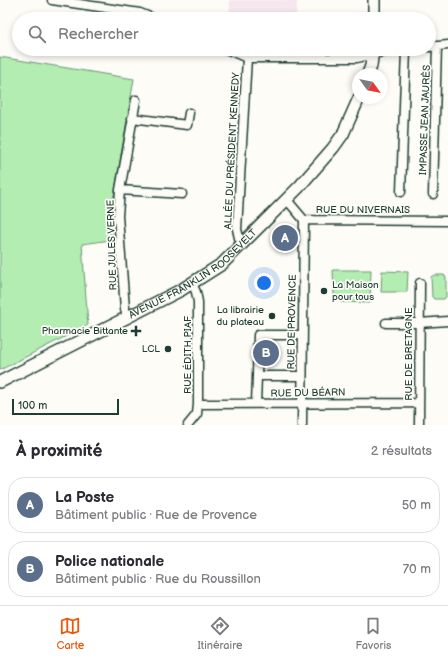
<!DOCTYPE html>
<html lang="fr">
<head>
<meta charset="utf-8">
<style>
  body { margin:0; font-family:"Balsamiq Sans",sans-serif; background:#f2f2f3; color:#2b2b33 }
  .compass { position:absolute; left:352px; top:68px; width:36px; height:36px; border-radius:50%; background:#fff; box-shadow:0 2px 6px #0003; rotate:123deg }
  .scale { position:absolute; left:12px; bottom:10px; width:107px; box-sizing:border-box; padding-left:4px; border:2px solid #1f3d34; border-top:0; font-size:11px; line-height:14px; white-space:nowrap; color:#1f3d34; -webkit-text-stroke:3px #fdfcf7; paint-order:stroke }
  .you { position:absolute; left:264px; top:283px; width:14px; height:14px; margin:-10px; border:3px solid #fff; border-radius:50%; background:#1a73e8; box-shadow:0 0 0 6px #1a73e833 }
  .badge { display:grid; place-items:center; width:26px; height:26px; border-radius:50%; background:#ea580c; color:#fff; font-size:13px; font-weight:700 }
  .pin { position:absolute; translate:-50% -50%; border:2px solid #fff; box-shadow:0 1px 4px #0006 }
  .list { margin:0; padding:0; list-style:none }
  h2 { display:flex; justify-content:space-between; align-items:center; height:52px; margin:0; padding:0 16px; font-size:17px }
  h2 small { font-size:13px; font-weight:400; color:#7c7c81 }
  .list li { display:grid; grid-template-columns:26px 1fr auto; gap:12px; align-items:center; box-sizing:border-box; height:56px; margin:0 8px 8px; padding:0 8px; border:1px solid #e1e1e2; border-radius:16px }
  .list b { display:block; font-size:15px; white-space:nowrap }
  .list p { margin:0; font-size:13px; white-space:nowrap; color:#7c7c81 }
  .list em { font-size:13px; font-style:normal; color:#7c7c81 }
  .icon { flex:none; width:22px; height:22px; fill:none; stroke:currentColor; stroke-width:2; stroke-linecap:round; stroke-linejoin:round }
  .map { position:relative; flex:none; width:448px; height:425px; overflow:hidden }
  .search { position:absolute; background:#fff; box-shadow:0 2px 6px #0003; left:12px; right:12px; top:12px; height:44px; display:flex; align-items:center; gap:10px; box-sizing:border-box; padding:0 14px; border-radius:22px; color:#7c7c81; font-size:15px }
  .sheet { height:180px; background:#fff }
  nav { display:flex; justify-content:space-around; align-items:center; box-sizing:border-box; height:56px; border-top:1px solid #e1e1e2; background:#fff; font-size:11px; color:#7c7c81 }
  nav a { display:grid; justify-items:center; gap:2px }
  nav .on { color:#ea580c }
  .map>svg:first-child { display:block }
</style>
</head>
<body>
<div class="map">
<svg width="448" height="425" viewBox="0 0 448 425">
  <rect width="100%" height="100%" fill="#fdfcf7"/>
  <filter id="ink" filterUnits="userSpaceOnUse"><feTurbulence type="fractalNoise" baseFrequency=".025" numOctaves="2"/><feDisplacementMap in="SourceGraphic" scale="8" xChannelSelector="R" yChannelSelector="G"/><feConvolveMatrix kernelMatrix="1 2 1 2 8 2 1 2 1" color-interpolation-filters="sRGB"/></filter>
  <g filter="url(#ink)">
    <path fill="#f6e7ee" d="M 230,0 L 297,0 L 296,19 L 229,19 Z"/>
    <path fill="#b3edb2" stroke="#699573" d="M 0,57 L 134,79 L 111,213 L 111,240 L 82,244 L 88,325 L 0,370 Z
      M 333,270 L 371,270 L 370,303 L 340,302 L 341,297 L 334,296 Z
      M 382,271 L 408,272 L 407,292 L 381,292 Z
      M 434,275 L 444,275 L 446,277 L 446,297 L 444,299 L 434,299 L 432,297 L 431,277 Z"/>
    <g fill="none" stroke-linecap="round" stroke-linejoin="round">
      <defs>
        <path id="street" d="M 52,0 L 140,13 L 155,19
          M 429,47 L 448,45
          M 226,49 L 247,58 L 357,58 L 383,52 L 413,49
          M 132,118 L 187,125 L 189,113
          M 120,190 L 182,194
          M 401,192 L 406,50
          M 433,194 L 437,46
          M 287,200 L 304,220 L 448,221
          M 244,243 L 239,238 L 237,229 L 247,58
          M 127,317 L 125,309 L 118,216 L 120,190 L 136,100
          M 386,323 L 419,323 L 448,321
          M 257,376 L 258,335 L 302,335
          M 256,403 L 257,376 L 302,376
          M 198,404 L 419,403
          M 188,425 L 197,414 L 198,404 L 198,302 L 196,292 L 192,283
          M 302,425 L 304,220
          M 419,425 L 420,283"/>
        <g id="secondary">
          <path d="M 374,19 L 374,0"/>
          <path d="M 368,74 L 371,66 L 373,49"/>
          <path id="s1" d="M 0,382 L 181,290 L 222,264 L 299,187 L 333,148 L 343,134 L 359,98"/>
        </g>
      </defs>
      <use href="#street" stroke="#1f3d34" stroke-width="11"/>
      <use href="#secondary" stroke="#1f3d34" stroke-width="14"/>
      <use href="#street" stroke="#fdfcf7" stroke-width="8"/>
      <use href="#secondary" stroke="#fdfcf7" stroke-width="11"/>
    </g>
  </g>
  <g fill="#1f3d34" stroke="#fdfcf7" stroke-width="1.5">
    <circle cx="324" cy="291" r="4"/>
    <circle cx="272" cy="316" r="4"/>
    <path d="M134 325h4v4h4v4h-4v4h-4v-4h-4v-4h4z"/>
    <circle cx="168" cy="349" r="4"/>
  </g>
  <g text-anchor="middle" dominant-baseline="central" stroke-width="3.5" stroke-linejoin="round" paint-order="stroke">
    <g font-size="10" fill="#1f3d34" stroke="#fdfcf7">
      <text transform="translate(425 120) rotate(-88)">IMPASSE JEAN JAURÈS</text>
      <text transform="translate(232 151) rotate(-87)">ALLÉE DU PRÉSIDENT KENNEDY</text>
      <text x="363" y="210">RUE DU NIVERNAIS</text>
      <text transform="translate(112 245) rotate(-92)">RUE JULES VERNE</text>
      <text stroke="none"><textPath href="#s1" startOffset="222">AVENUE FRANKLIN ROOSEVELT</textPath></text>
      <text transform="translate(292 322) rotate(-89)">RUE DE PROVENCE</text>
      <text transform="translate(409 354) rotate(-90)">RUE DE BRETAGNE</text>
      <text transform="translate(188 355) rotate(-90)">RUE ÉDITH PIAF</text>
      <text transform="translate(308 393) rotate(-1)">RUE DU BÉARN</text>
    </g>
    <g font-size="10" fill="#1f3d34" stroke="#fdfcf7" text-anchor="end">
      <text x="332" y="285" text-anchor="start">La Maison<tspan x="332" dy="12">pour tous</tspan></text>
      <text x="264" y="310">La librairie<tspan x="264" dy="12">du plateau</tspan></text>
      <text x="128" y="331">Pharmacie Bittante</text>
      <text x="160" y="349">LCL</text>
    </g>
  </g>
</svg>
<svg class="compass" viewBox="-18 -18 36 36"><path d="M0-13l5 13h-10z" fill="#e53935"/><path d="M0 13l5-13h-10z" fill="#7c7c81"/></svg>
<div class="scale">100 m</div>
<div class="you"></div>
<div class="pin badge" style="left:285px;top:238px;background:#5c6f8a">A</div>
<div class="pin badge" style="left:266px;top:353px;background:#5c6f8a">B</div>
<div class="search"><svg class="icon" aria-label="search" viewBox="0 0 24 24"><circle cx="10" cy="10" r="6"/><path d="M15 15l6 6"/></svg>Rechercher</div>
</div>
<section class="sheet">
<h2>À proximité<small>2 résultats</small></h2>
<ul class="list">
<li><span class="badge" style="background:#5c6f8a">A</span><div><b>La Poste</b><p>Bâtiment public · Rue de Provence</p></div><em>50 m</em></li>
<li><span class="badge" style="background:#5c6f8a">B</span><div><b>Police nationale</b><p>Bâtiment public · Rue du Roussillon</p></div><em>70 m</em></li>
</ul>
</section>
<nav>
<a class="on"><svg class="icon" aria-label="map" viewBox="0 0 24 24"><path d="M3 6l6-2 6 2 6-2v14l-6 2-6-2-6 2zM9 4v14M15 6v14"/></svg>Carte</a>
<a><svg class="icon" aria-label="directions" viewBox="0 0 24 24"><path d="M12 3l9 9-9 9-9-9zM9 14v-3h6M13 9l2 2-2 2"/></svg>Itinéraire</a>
<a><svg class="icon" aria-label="saved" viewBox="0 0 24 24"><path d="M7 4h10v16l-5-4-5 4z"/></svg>Favoris</a>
</nav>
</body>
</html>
